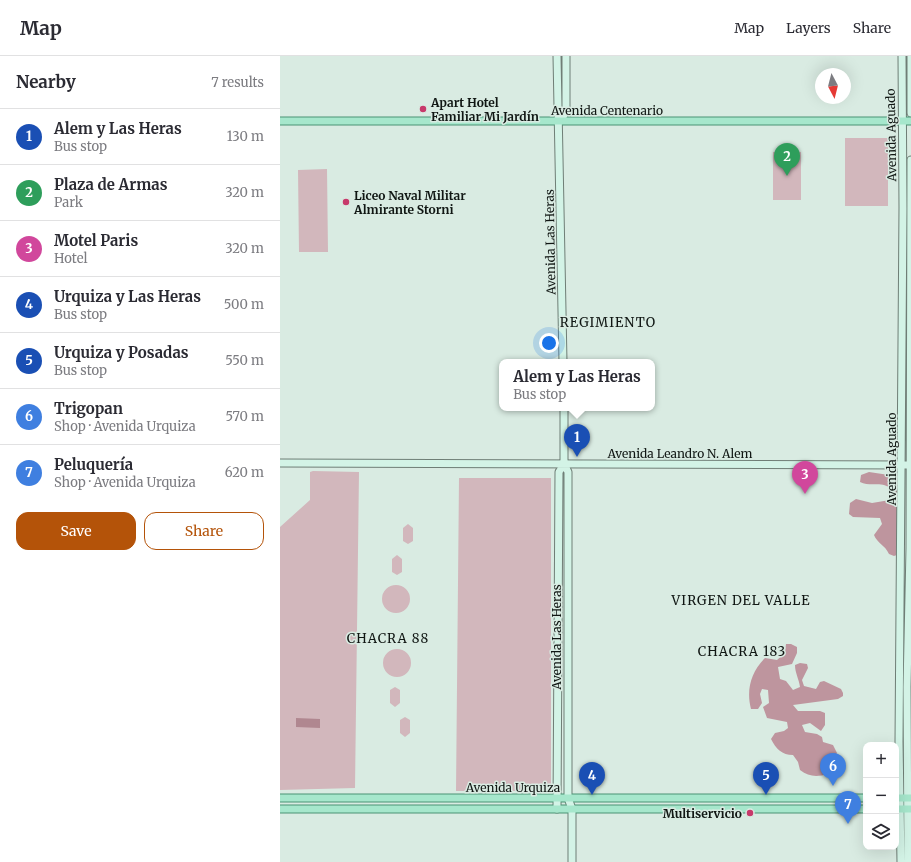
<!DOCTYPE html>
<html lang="en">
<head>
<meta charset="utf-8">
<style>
  body { margin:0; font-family:Merriweather,serif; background:#f2f2f3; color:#2b2b33 }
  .controls { position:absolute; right:12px; bottom:12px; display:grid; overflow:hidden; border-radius:8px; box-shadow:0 4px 16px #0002 }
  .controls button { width:36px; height:36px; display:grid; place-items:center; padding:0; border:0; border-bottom:1px solid #e1e1e2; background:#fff; color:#2b2b33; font:20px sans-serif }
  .compass { position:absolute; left:535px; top:12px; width:36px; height:36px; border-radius:50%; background:#fff; box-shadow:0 4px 16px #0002; rotate:173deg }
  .you { position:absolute; left:269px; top:287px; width:14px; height:14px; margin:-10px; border:3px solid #fff; border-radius:50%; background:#1a73e8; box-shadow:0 0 0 6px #1a73e833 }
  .badge { display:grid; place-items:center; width:26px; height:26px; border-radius:50%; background:#b45309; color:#fff; font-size:13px; font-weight:700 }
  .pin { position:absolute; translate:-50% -33px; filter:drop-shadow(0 1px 2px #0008) }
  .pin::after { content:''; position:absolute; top:21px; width:14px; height:12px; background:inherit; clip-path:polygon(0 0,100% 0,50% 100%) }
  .popup { position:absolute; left:219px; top:303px; width:156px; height:52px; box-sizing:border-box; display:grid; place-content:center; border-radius:8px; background:#fff; filter:drop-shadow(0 1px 3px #0005); font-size:13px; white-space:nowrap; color:#7c7c81 }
  .popup b { font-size:15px; color:#2b2b33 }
  .popup::after { content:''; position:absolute; left:50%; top:100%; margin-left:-8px; border:8px solid transparent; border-top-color:#fff }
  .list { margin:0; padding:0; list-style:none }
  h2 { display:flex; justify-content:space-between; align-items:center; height:52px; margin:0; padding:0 16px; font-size:17px }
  h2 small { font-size:13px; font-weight:400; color:#7c7c81 }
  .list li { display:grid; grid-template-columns:26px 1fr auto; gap:12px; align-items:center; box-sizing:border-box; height:56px; padding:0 16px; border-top:1px solid #e1e1e2 }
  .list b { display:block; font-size:15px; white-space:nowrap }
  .list p { margin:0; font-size:13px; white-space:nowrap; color:#7c7c81 }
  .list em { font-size:13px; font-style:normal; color:#7c7c81 }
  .actions { display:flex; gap:8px; padding:12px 16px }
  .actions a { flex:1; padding:9px 0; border:1px solid #b45309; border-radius:12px; text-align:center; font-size:14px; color:#b45309 }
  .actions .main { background:#b45309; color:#fff }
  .icon { flex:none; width:22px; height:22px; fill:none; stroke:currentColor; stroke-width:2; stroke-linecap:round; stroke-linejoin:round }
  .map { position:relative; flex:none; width:631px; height:806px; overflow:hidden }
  header { display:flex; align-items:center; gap:24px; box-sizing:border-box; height:56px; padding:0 20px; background:#fff; border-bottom:1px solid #e1e1e2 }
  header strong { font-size:19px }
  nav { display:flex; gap:22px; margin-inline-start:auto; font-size:14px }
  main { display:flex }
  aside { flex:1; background:#fff }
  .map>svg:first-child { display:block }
</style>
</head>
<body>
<header>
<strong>Map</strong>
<nav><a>Map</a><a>Layers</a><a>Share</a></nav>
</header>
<main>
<aside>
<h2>Nearby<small>7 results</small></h2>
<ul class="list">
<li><span class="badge" style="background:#1a4fb4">1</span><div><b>Alem y Las Heras</b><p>Bus stop</p></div><em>130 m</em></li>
<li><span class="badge" style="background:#2e9e5b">2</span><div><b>Plaza de Armas</b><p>Park</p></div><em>320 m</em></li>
<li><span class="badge" style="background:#d1479c">3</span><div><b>Motel Paris</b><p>Hotel</p></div><em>320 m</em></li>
<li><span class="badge" style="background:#1a4fb4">4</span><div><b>Urquiza y Las Heras</b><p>Bus stop</p></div><em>500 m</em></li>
<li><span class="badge" style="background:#1a4fb4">5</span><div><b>Urquiza y Posadas</b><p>Bus stop</p></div><em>550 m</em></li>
<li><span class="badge" style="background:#3f7fe0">6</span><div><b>Trigopan</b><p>Shop · Avenida Urquiza</p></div><em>570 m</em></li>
<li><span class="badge" style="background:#3f7fe0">7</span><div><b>Peluquería</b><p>Shop · Avenida Urquiza</p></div><em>620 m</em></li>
</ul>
<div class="actions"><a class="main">Save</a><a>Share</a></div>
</aside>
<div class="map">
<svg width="631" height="806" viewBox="0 0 631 806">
  <rect width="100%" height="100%" fill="#d9ebe2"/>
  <path fill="#d2b7bc" d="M 624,0 L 629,0 L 629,45 L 624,45 Z
    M 565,82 L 608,82 L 608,150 L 565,150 Z
    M 493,96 L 521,96 L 521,144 L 493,144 Z
    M 47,113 L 48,196 L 19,196 L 18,114 Z
    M 33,415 L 79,416 L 75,732 L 0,734 L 0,471 L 30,444 L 30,416 Z
    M 179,422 L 271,422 L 271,735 L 176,735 Z
    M 128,468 L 133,472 L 133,485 L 128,488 L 123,485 L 123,472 Z
    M 117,499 L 122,503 L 122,516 L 117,519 L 112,516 L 112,503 Z
    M102 543a14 14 0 1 1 28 0a14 14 0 1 1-28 0Z
    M103 607a14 14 0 1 1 28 0a14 14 0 1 1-28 0Z
    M 115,631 L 120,634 L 120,647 L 115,651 L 110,647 L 110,634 Z
    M 125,661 L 130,664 L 130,677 L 125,681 L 120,677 L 120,664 Z"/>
  <path fill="#be959e" d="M 589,416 L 609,419 L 619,429 L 622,497 L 614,500 L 609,498 C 605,489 597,487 594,479 L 602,468 L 600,462 L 573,461 L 569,458 L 570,447 L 576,443 L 592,447 L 610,444 L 610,432 C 601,425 590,431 580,426 L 581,419 Z
    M 506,588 L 511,588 L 517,591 L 517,597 L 512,608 L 498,611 L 500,623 L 506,625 L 513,634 L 520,631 C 519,623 515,617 515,609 L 520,607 L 527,608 L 528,612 L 522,624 L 524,630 L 536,633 L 540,626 L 544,625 L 561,633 L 563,637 L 563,640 L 558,643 L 513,649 L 518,655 L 540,655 L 545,657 L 545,669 L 541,675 L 530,667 L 522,669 L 525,676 L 537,678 L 542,681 L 543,686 L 553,689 L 557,697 L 548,711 L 548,718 C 537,721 529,721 520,714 L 518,706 L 513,699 C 502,699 496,693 491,683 L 495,677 L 504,675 L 508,672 L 507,666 L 487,662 L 483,651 L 489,647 L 488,634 L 482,633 L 480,638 L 482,647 L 478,653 L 471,653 C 466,634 471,616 485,602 L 497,604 L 505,597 Z"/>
  <path fill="#b08790" d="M 16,662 L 40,663 L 40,672 L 16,671 Z"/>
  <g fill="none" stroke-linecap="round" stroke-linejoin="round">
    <defs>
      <path id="secondary" d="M 277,0 L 283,306
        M 631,0 L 631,57
        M 280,65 L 286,56 L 286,0
        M 284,352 L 284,408 L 288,416 L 288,742 L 292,753 L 292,806
        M 0,407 L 626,409
        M 277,753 L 279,416 L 284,408
        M 621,806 L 619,686 L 623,152 L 622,0
        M 628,806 L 627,631 L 630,492 L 631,104"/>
      <path id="primary" d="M 0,65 L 631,65
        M 0,742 L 586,742
        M 616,742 L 631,742
        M 0,753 L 586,753
        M 616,753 L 631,753"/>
    </defs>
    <use href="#secondary" stroke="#6f7e76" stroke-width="9"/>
    <use href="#primary" stroke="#4b9375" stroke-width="9"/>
    <use href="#secondary" stroke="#d3f3e6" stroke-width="7"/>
    <use href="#primary" stroke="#a6e7cc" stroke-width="7"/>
  </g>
  <g fill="#c73a6b" stroke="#d9ebe2" stroke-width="1.5">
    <circle cx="143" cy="53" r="4"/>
    <circle cx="66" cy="146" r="4"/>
    <circle cx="470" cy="757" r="4"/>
  </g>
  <g text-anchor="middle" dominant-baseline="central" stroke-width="3" stroke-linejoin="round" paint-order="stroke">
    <g font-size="12" font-weight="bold" fill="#101613" stroke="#d9ebe2" text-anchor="start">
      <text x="151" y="46">Apart Hotel<tspan x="151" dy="14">Familiar Mi Jardín</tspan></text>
      <text x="74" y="139">Liceo Naval Militar<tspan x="74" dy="14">Almirante Storni</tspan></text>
      <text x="462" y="757" text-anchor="end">Multiservicio</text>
    </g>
    <g font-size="12" fill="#101613" stroke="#d9ebe2">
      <text x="327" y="54">Avenida Centenario</text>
      <text transform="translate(611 79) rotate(-91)">Avenida Aguado</text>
      <text transform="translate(270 186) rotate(-91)">Avenida Las Heras</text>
      <text x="400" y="397">Avenida Leandro N. Alem</text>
      <text transform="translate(611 403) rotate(-90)">Avenida Aguado</text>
      <text transform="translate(276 581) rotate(-90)">Avenida Las Heras</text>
      <text x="233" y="731">Avenida Urquiza</text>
    </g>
    <g font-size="13" letter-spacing="1" fill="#101613" stroke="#d9ebe2">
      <text x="328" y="266">REGIMIENTO</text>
      <text x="461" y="544">VIRGEN DEL VALLE</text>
      <text x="108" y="582">CHACRA 88</text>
      <text x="462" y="595">CHACRA 183</text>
    </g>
  </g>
</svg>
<div class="controls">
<button>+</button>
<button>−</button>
<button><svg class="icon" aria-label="layers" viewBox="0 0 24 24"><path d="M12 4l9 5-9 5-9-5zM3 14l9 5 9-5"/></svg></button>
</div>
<svg class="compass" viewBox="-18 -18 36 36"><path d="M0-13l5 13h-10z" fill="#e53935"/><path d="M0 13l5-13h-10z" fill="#7c7c81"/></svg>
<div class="you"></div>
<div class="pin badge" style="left:297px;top:401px;background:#1a4fb4">1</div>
<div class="popup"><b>Alem y Las Heras</b>Bus stop</div>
<div class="pin badge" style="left:507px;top:120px;background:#2e9e5b">2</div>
<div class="pin badge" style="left:525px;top:438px;background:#d1479c">3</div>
<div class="pin badge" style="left:312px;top:739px;background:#1a4fb4">4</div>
<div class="pin badge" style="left:486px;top:739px;background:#1a4fb4">5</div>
<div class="pin badge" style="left:553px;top:730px;background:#3f7fe0">6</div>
<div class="pin badge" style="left:568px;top:768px;background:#3f7fe0">7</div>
</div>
</main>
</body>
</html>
